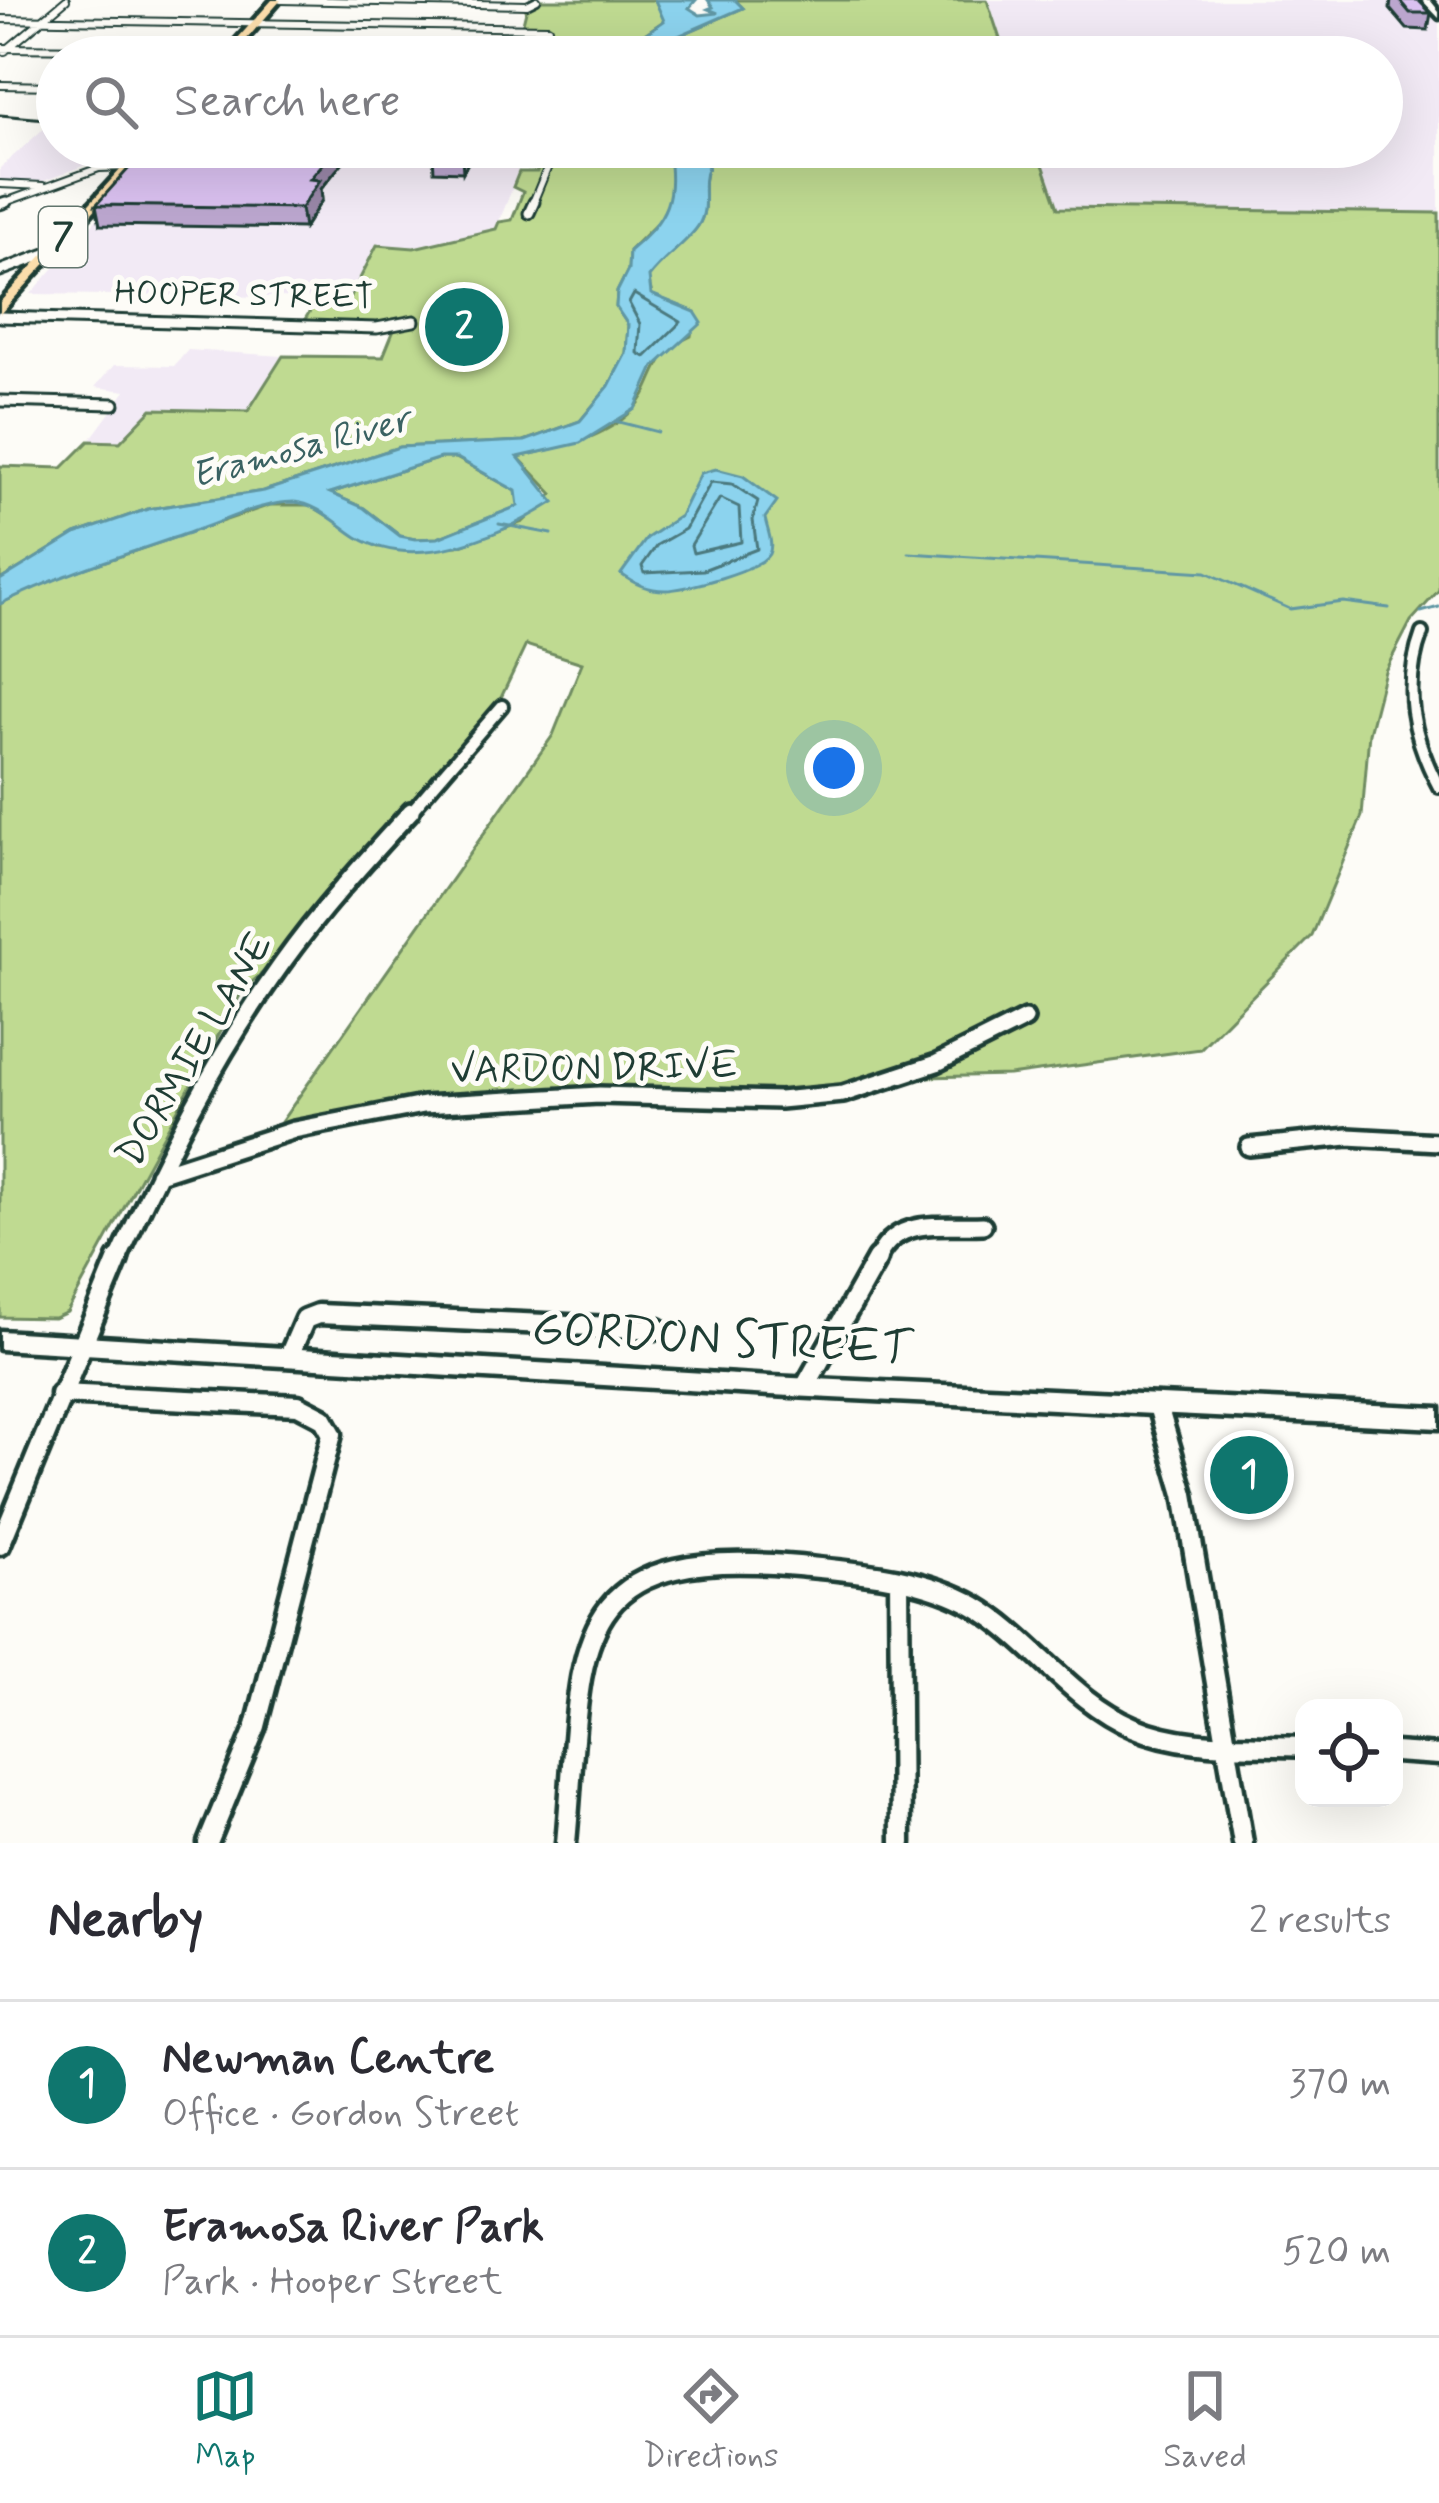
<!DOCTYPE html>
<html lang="en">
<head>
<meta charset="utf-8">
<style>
  body { margin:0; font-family:Mynerve,sans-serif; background:#f2f2f3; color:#2b2b33 }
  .controls { position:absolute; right:36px; bottom:36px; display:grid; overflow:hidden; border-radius:24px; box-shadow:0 12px 48px #0002 }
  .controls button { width:108px; height:108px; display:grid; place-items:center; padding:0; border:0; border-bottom:3px solid #e1e1e2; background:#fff; color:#2b2b33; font:60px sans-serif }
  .you { position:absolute; left:834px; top:768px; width:42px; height:42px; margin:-30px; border:9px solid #fff; border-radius:50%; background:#1a73e8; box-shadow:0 0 0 18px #1a73e833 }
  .badge { display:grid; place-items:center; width:78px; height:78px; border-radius:50%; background:#0f766e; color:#fff; font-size:39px; font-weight:700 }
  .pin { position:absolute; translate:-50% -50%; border:6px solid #fff; box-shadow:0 3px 12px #0006 }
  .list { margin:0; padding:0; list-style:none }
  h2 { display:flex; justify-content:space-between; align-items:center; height:156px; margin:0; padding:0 48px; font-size:51px }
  h2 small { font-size:39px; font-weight:400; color:#7c7c81 }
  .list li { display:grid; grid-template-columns:78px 1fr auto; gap:36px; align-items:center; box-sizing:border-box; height:168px; padding:0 48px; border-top:3px solid #e1e1e2 }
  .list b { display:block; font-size:45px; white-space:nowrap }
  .list p { margin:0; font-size:39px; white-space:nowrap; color:#7c7c81 }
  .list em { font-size:39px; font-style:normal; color:#7c7c81 }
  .icon { flex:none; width:66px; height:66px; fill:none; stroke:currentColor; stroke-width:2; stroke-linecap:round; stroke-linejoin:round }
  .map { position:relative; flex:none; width:1439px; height:1843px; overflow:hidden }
  .search { position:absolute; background:#fff; box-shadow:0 12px 48px #0002; left:36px; right:36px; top:36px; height:132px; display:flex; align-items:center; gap:30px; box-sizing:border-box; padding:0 42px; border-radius:66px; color:#7c7c81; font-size:45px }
  .sheet { height:492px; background:#fff }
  nav { display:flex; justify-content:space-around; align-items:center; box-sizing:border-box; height:168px; border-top:3px solid #e1e1e2; background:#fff; font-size:33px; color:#7c7c81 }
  nav a { display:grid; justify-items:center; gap:6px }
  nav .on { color:#0f766e }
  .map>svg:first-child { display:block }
</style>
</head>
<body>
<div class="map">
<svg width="1439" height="1843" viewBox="0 0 1439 1843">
  <rect width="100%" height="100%" fill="#fdfcf7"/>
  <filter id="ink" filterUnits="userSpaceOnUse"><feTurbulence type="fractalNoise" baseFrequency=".00833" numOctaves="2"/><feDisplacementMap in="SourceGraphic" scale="24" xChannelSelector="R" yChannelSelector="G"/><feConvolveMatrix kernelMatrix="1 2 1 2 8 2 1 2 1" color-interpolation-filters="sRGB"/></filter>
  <g filter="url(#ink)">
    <path fill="#f2eaf5" d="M 987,0 L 1439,0 L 1439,213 L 1058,208 L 1037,147 L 1382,147 L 1382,57 L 1006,57 Z
      M 50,123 L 57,123 L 57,147 L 132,147 L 44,181 L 0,180 L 0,168 Z
      M 160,147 L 529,147 L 496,229 L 414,248 L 377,245 L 350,298 L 31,294 Z
      M 188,350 L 283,356 L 248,411 L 153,409 L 121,443 L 89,441 L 126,391 L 95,387 L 114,365 L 174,366 Z"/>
    <path fill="#bfda91" stroke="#6f8c62" stroke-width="3" d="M 541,0 L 655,0 L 665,20 L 611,57 L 239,57 L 461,56 L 472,38 L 519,39 L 527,7 Z
      M 735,0 L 987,0 L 1006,57 L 630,57 L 743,8 Z
      M 546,147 L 668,147 L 674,192 L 660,220 L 629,251 L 628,270 L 617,292 L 616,307 L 628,325 L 626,353 L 609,386 L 580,421 L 524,441 L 399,447 L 264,491 L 148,509 L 75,534 L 0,580 L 0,466 L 62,468 L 89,441 L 120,442 L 152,409 L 248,411 L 283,356 L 383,357 L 394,330 L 299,329 L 318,298 L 350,298 L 377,245 L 414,248 L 496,229 L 499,222 L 512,220 L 523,192 L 513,187 L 519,172 L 537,172 Z
      M 701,147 L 1037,147 L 1058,208 L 1439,213 L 1439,590 L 1411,621 L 1385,671 L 1369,733 L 1362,816 L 1312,936 L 1200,1049 L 1009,1075 L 883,1078 L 794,1091 L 530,1090 L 403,1099 L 279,1125 L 553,735 L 582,663 L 526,645 L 498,704 L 303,937 L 243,990 L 67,1312 L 54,1318 L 0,1317 L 0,604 L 44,582 L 270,505 L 310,505 L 378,547 L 458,546 L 523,522 L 553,494 L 518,457 C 557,448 603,440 633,410 C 658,385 649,354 691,336 L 695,312 L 652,295 L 648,277 C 662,258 686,244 698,226 C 711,206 699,186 708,167 Z
      M 440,458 L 456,458 L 516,491 L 519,506 L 438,538 L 415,539 L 400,536 L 364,508 L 330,493 Z"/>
    <path fill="#8cd3ee" stroke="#6097a4" stroke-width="3" fill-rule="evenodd" d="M 655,0 L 696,0 L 689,8 L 700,15 L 718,13 L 708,9 L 713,7 L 708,0 L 735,0 L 743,8 L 630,57 L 611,57 L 664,21 Z
      M 668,147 L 701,147 L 708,167 C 699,186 711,206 698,226 C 686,244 663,258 649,277 L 651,294 L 695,312 L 702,323 L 654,367 L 635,409 L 580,443 L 518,457 L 554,502 C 502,535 416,573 357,537 C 338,525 317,503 294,502 C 262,502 227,520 197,530 C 131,553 63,573 0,604 L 0,580 L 75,534 L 148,509 L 264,491 L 399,447 L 525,441 L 580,421 L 609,386 L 626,353 L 628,325 L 616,307 L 617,292 L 628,270 L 629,251 C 670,217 675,198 668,147 ZM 440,458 L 457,458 L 516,491 L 518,506 L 438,538 L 415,539 L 400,536 L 364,508 L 330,493 Z
      M 716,469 L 743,476 L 777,501 L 765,518 C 767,530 774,543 769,554 C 762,569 682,591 665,590 C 648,590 634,584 621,574 L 647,538 L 680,516 L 701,473 Z"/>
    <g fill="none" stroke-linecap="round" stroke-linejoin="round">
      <path stroke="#4b797e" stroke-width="3" d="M 634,294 L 681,322 L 645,357 L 638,353 L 640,324 L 629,303 Z
        M 711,482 L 732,484 L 758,501 L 753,520 L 757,549 L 703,570 L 644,573 L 642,566 L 657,545 L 685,529 Z
        M 720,498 L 739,507 L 741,542 L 693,553 L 691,545 Z"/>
      <path stroke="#6097a4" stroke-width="3" d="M 1101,57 L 1145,49 L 1159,39
        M 615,421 L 658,432
        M 499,524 L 552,534
        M 909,553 L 1206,572 L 1290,609 L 1343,602 L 1389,608
        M 1421,612 L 1439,607"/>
      <defs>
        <path id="street-far4" d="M 281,0 L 527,5 L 537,0
          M 0,19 L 548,28
          M 0,48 L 486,53
          M 5,51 L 66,0
          M 0,85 L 57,86
          M 0,184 L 43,186
          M 0,204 L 99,168 L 128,167
          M 532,205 L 556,147"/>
        <path id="street-far3" d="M 0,204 L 6,202
          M 529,213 L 534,202
          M 0,271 L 48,253
          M 0,317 L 377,328 L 414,321
          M 0,401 L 114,404"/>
        <path id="street-far2" d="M 1422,633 C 1402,687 1412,737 1439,787
          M 409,814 L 502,706"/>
        <path id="street-far1" d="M 1249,1147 L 1348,1137 L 1439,1142
          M 158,1174 L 294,1130 L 423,1105 L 599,1095 L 780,1100 L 843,1094 L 937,1063 L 1025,1019
          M 117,1262 C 164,1159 215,1057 281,965 C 320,910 366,860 411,811
          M 876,1262 C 894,1216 940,1227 983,1225"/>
        <path id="street" d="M 289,1356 L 305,1319 L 318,1314 L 658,1329
          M 805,1387 L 877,1259
          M 60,1394 L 298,1405 L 323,1418 L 332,1434 L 256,1726 L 208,1843
          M 1158,1406 L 1184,1494 L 1243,1843
          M 0,1545 L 118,1259
          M 899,1579 L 901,1843
          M 1394,1752 L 1439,1755
          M 566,1843 C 584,1652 557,1542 798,1566 C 857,1572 923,1576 975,1606 C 1033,1640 1070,1700 1133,1727 C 1186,1750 1248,1744 1304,1747"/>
        <path id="secondary" d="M 1422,0 L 1430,0 L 1439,11 L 1439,18 Z
          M 0,1331 L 771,1377 L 1439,1408 L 1439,1428 L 771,1395 L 0,1349 Z"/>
        <path id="primary" d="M 272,0 L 281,0 L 231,57 L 221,57 Z
          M 141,147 L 152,147 L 0,314 L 0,302 Z"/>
      </defs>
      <use href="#street-far4" stroke="#1f3d34" stroke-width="10"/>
      <use href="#street-far3" stroke="#1f3d34" stroke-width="15"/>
      <use href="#street-far2" stroke="#1f3d34" stroke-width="18"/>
      <use href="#street-far1" stroke="#1f3d34" stroke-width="24"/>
      <use href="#street" stroke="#1f3d34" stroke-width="27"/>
      <use href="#secondary" stroke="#1f3d34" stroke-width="9"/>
      <use href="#primary" stroke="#1f3d34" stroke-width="9"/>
      <use href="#street-far4" stroke="#fdfcf7" stroke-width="6"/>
      <use href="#street-far3" stroke="#fdfcf7" stroke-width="9"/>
      <use href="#street-far2" stroke="#fdfcf7" stroke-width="10"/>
      <use href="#street-far1" stroke="#fdfcf7" stroke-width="15"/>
      <use href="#street" stroke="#fdfcf7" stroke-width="18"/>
      <use href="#secondary" fill="#fdfcf7" fill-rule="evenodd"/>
      <use href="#primary" fill="#fbddab" fill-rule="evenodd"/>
      <path stroke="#1f3d34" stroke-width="3" d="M 0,115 L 57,120"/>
    </g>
    <path fill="#bba6ce" stroke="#1f3d34" stroke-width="3" d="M 1391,0 L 1418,0 L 1431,13 L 1428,30 L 1407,29 L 1390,9 Z
      M 476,148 L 463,172 L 434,171 L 433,157 Z
      M 352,151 L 321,189 L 322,200 L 304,228 L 100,225 L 96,205 Z"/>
    <path fill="#9987a8" stroke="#1f3d34" stroke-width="3" d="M 337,147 L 351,147 L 352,151 L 321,189 L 322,200 L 304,228 L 301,208 L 310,179 Z
      M 468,147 L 476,147 L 463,172 L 462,157 Z"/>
    <path fill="#dac1f0" stroke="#1f3d34" stroke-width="3" d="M 1399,0 L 1418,0 L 1431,13 L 1410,13 Z
      M 148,147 L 337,147 L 310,179 L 320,180 L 301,208 L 96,205 Z
      M 438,147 L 468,147 L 462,157 L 433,157 Z"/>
  </g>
  <g text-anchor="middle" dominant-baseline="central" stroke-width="10" stroke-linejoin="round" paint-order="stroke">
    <g font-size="33" fill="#1f3d34" stroke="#fdfcf7">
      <text transform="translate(244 296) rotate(1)">HOOPER STREET</text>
    </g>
    <rect fill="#fdfcf7" stroke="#62766e" stroke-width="3" x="39" y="207" width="48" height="60" rx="9"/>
    <g font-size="36" font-weight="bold" fill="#1f3d34">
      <text x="63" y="237">7</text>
    </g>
    <g font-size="36" font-style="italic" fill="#3a6262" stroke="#fdfcf7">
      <text transform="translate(301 449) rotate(-15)">Eramosa River</text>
    </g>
    <g font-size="39" fill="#1f3d34" stroke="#fdfcf7">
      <text transform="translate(196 1050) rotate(-59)">DORMIE LANE</text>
      <text transform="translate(594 1069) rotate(-1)">VARDON DRIVE</text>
    </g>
    <g font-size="48" fill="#1f3d34" stroke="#fdfcf7">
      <text transform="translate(722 1340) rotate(3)">GORDON STREET</text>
    </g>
  </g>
</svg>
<div class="controls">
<button><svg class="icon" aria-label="locate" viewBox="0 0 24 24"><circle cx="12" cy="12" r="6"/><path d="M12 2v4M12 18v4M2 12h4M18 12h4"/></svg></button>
</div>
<div class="you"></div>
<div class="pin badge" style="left:1249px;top:1475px">1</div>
<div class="pin badge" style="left:464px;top:327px">2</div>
<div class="search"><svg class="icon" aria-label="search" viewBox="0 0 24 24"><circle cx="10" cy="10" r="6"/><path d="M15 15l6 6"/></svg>Search here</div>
</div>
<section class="sheet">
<h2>Nearby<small>2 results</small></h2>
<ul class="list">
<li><span class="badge">1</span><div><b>Newman Centre</b><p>Office · Gordon Street</p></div><em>370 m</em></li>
<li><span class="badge">2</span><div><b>Eramosa River Park</b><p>Park · Hooper Street</p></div><em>520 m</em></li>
</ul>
</section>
<nav>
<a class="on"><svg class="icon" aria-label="map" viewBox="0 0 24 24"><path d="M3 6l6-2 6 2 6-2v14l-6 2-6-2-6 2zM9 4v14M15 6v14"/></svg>Map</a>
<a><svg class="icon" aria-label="directions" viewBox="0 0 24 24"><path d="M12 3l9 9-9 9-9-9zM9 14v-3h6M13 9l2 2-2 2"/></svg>Directions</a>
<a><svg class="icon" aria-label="saved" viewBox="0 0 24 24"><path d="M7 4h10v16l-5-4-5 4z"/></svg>Saved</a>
</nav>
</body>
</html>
